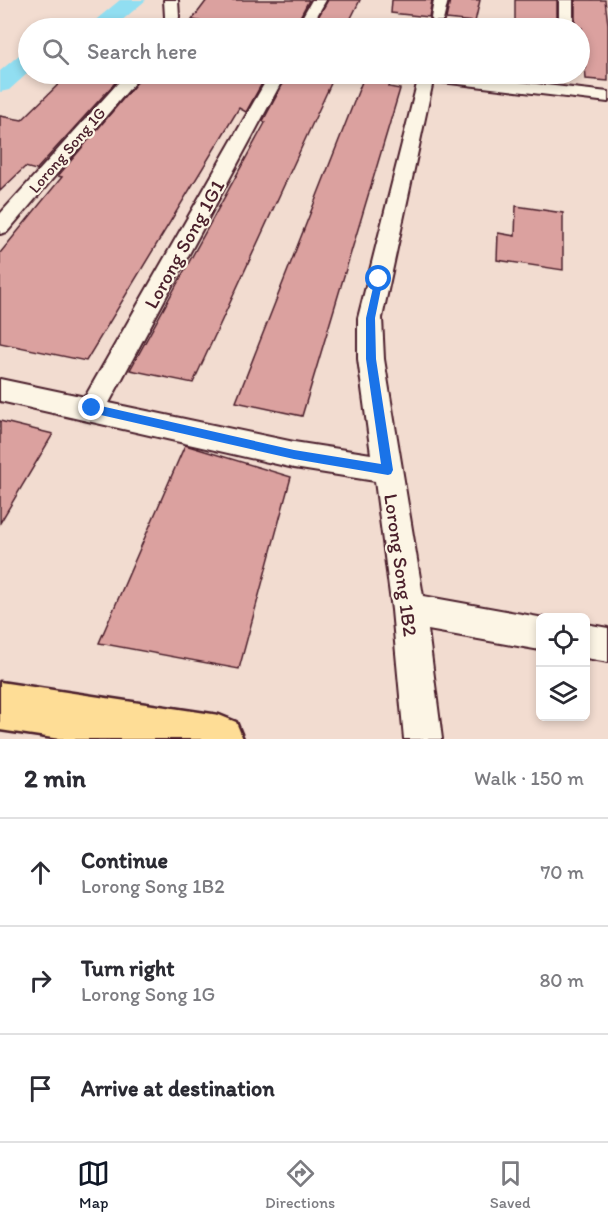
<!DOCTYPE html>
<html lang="en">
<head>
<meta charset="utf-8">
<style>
  body { margin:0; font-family:Itim,sans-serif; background:#f7f7f7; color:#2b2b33 }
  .controls { position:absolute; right:18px; bottom:18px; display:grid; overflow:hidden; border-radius:9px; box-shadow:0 3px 9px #0003 }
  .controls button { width:54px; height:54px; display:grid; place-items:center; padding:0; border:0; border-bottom:2px solid #e1e1e2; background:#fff; color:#2b2b33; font:30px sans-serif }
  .stop { position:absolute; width:18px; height:18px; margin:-14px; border:4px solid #1a73e8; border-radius:50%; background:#fff }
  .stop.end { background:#1a73e8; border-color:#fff; box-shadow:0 2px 6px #0008 }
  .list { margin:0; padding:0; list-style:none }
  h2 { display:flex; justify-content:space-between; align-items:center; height:78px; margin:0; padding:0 24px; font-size:26px }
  h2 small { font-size:20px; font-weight:400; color:#7c7c81 }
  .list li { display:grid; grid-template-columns:39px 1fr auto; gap:18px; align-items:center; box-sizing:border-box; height:108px; padding:0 24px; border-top:2px solid #e1e1e2 }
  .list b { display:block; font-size:22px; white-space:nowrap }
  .list p { margin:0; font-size:20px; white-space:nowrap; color:#7c7c81 }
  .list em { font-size:20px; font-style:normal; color:#7c7c81 }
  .icon { flex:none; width:33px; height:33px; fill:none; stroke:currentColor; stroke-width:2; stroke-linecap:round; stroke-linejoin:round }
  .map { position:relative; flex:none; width:608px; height:739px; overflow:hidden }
  .search { position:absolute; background:#fff; box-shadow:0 3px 9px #0003; left:18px; right:18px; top:18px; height:66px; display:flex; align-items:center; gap:15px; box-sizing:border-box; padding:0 21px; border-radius:33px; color:#7c7c81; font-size:22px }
  .sheet { height:402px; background:#fff }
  nav { display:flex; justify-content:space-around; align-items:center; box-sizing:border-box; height:84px; border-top:2px solid #e1e1e2; background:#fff; font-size:16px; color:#7c7c81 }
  nav a { display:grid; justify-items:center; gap:3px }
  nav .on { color:#111827 }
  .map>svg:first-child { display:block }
</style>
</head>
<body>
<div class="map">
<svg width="608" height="739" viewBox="0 0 608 739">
  <rect width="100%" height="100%" fill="#f2dcd0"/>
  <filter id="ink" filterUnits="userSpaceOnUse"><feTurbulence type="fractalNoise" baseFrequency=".0167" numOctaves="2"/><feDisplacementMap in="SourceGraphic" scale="12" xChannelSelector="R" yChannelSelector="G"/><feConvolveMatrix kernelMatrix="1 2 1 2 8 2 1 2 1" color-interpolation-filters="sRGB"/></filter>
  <g filter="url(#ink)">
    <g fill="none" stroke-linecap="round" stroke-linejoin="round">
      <path fill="#91def1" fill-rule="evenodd" d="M 120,0 L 146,0 L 113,28 L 89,28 L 92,23 Z
        M 28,52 L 28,73 L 9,90 L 0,92 L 0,71 L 19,55 Z"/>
    </g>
    <path fill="#dba19f" stroke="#4a1f2b" stroke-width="1.5" d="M 207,0 L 309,0 L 294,28 L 193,28 L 199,21 L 192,20 Z
      M 328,0 L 360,0 L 346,28 L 312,28 Z
      M 392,0 L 432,0 L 429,17 L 391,13 Z
      M 450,0 L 480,0 L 475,22 L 446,19 Z
      M 515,0 L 557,0 L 557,28 L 515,28 Z
      M 575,0 L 605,0 L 608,24 L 608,81 L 586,79 L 582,28 L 575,28 Z
      M 69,74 L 123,74 L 36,170 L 25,167 L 0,191 L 0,116 L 22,120 Z
      M 144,74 L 272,74 L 265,78 L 246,112 L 239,108 L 86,361 L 0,343 L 0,253 L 62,177 L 58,176 Z
      M 278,74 L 333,79 L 193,383 L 130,370 L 265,123 L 263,121 L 285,80 Z
      M 365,74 L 393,75 L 389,87 L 400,89 L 302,416 L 236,402 Z
      M 516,206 L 563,213 L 563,270 L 497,260 L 498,233 L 515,236 Z
      M 0,421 L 53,434 L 0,523 Z
      M 185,445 L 291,477 L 239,669 L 99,643 Z"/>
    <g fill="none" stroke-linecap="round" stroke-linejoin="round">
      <defs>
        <path id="minor" d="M 164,0 L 178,0 L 179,17 L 176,28 L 162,28 L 165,17 Z
          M 312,0 L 326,0 L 310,28 L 296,28 Z
          M 434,0 L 448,0 L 443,21 L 433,21 L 431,18 Z
          M 559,0 L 573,0 L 573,28 L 559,28 Z
          M 126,74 L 142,74 L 7,232 L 0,234 L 0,214 Z
          M 275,74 L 283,79 L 109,403 L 294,442 L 371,454 L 358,359 L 358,318 L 418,80 L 405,77 L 403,74 L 447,74 L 608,92 L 608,102 L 433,81 L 382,318 L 384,359 L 423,596 L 544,618 L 540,618 L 540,650 L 428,630 L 442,739 L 404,739 L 392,610 L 375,481 L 294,468 L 0,401 L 0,379 L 85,397 L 267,79 Z
          M 586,624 L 608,628 L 608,662 L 586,658 Z"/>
        <path id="primary" d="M 0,682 L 219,715 L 236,722 L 243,739 L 60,739 L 0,730 Z"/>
      </defs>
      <use href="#minor" stroke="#4a1f2b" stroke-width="4"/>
      <use href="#primary" stroke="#4a1f2b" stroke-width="5"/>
      <use href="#minor" fill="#fcf5e5" fill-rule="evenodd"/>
      <use href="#primary" fill="#fedd96" fill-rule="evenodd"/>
    </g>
  </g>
  <path fill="#1a73e8" d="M 379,276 L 383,279 L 375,318 L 376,359 L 393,470 L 391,474 L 388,475 L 294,459 L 92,413 L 87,408 L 92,404 L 294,450 L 381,464 L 366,359 L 366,318 L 375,279 Z"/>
  <g text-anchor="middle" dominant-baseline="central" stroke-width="4.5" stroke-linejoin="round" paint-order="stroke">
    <g font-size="16" fill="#4a1f2b" stroke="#fcf5e5">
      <text transform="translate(67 150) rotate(-49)">Lorong Song 1G</text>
    </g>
    <g font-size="20" fill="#4a1f2b" stroke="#fcf5e5">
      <text transform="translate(184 244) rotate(-61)">Lorong Song 1G1</text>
      <text transform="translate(401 565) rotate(82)">Lorong Song 1B2</text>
    </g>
  </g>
</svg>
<div class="controls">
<button><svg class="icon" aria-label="locate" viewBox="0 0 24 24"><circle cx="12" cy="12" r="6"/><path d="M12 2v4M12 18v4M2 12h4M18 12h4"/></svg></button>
<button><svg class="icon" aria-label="layers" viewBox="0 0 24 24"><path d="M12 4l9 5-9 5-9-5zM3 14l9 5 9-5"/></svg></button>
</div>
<div class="stop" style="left:379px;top:279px"></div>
<div class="stop end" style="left:92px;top:408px"></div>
<div class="search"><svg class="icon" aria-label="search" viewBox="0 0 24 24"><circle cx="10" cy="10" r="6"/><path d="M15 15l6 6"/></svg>Search here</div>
</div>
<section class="sheet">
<h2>2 min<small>Walk · 150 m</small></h2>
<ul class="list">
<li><svg class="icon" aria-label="ahead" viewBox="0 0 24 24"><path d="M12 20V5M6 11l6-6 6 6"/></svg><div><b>Continue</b><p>Lorong Song 1B2</p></div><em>70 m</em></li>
<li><svg class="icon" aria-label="right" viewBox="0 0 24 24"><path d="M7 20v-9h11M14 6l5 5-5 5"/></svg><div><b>Turn right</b><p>Lorong Song 1G</p></div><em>80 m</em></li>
<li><svg class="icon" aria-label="arrive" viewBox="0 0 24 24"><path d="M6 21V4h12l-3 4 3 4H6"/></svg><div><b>Arrive at destination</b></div></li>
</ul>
</section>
<nav>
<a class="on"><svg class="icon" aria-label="map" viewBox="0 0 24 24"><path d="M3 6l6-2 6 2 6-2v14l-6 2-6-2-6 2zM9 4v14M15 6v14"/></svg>Map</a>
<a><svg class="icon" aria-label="directions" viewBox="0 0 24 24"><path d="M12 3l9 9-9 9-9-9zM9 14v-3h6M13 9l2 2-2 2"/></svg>Directions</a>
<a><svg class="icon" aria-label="saved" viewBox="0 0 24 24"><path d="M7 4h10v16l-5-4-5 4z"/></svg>Saved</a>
</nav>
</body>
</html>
